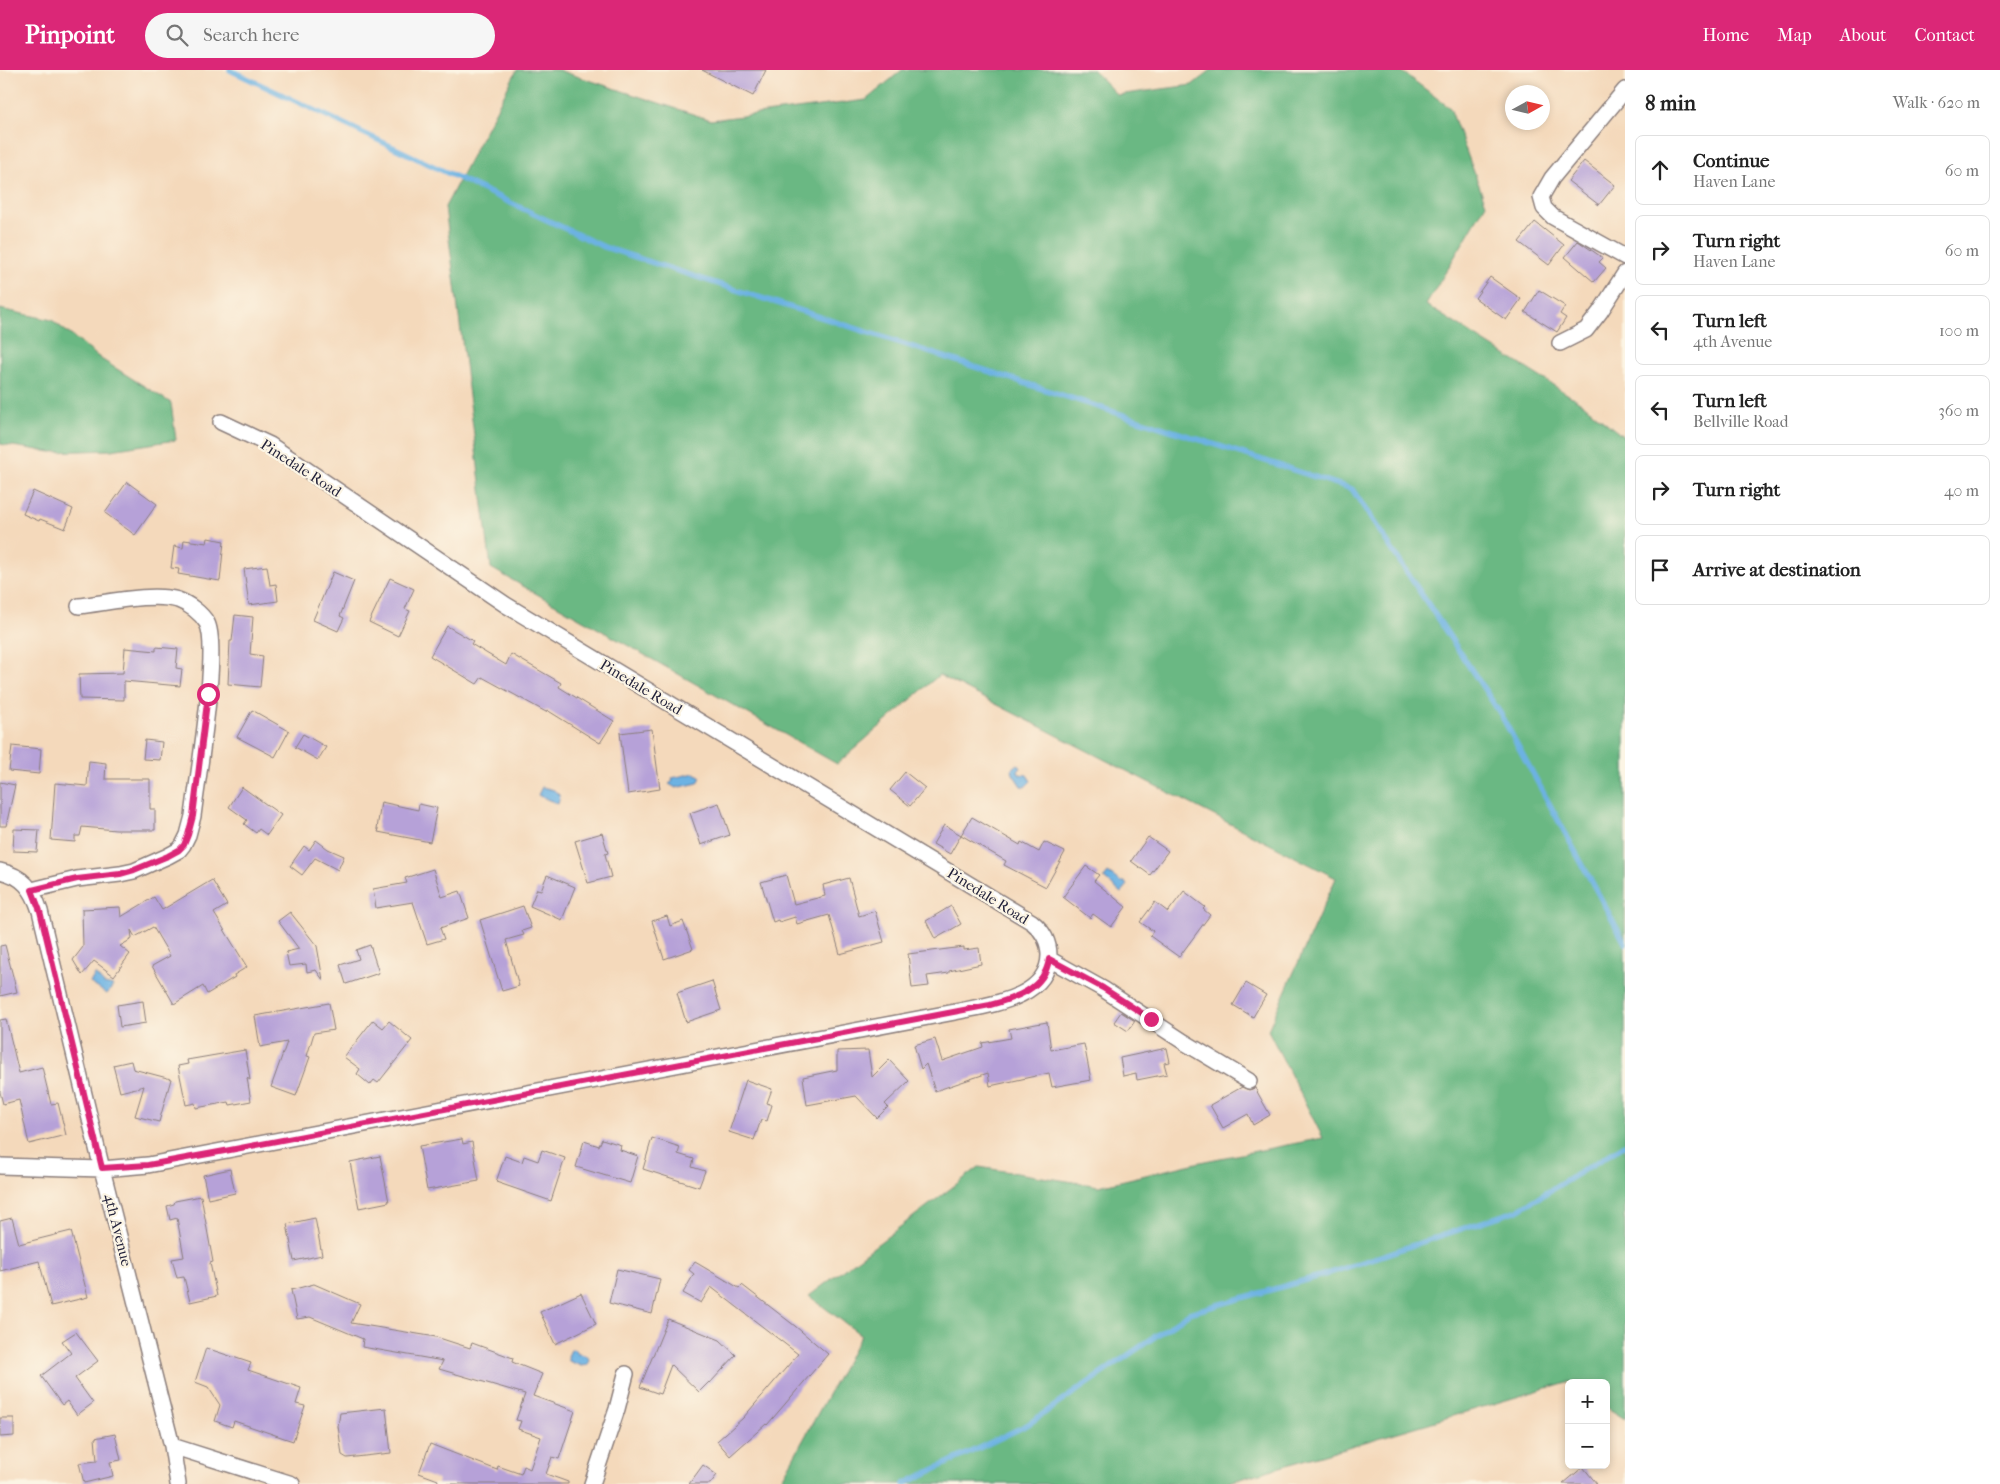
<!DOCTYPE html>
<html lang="en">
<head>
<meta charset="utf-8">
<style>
  body { margin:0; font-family:"IM FELL French Canon",serif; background:#f6f6f6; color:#222 }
  .controls { position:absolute; right:15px; bottom:15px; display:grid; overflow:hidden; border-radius:8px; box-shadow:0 2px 8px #0003 }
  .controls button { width:45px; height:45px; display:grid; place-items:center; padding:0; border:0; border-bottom:1px solid #e0e0e0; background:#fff; color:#222; font:25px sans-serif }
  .compass { position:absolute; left:1505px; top:15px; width:45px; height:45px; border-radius:50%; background:#fff; box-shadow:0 2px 8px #0003; rotate:82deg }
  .stop { position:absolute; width:15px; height:15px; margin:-11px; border:4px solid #db2777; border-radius:50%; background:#fff }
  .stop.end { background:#db2777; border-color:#fff; box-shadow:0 1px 5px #0008 }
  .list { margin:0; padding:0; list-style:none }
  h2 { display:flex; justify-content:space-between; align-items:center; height:65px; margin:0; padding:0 20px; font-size:21px }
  h2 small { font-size:16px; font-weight:400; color:#767676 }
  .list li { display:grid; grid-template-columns:32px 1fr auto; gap:15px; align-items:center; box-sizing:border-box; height:70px; margin:0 10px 10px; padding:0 10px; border:1px solid #e0e0e0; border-radius:8px }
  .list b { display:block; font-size:19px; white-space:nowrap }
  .list p { margin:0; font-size:16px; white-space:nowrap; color:#767676 }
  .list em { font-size:16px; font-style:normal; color:#767676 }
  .icon { flex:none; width:28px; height:28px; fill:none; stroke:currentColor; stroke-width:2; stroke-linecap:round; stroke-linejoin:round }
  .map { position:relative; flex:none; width:1625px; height:1414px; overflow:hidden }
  header { display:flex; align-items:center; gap:30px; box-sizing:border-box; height:70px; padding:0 25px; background:#db2777; color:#fff }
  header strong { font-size:24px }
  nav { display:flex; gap:28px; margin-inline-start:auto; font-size:18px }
  .search { width:350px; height:45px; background:#f6f6f6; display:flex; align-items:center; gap:12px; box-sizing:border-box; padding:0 18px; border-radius:28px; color:#767676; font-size:19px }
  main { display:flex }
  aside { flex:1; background:#fff }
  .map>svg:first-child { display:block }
</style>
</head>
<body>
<header>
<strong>Pinpoint</strong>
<div class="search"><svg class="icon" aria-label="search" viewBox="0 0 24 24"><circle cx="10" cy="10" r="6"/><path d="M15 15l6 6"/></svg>Search here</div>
<nav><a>Home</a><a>Map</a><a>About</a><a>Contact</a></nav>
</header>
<main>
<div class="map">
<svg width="1625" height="1414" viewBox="0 0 1625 1414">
  <rect width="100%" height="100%" fill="#fcf5e5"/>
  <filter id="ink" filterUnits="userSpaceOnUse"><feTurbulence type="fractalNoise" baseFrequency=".02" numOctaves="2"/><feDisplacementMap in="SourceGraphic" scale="10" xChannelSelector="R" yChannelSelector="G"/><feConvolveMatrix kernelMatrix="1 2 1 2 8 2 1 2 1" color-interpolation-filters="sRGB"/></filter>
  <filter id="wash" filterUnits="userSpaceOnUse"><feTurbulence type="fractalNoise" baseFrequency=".0096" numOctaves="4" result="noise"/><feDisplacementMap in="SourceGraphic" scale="20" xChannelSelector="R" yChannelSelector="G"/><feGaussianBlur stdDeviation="1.12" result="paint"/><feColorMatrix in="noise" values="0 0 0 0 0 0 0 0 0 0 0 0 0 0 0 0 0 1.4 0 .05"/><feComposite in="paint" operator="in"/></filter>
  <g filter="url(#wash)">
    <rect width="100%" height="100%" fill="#f4d9bb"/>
    <path fill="#6bb883" stroke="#466d5f" d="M 517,0 L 558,0 L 711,50 L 866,30 L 902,0 L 1093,0 L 1117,25 L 1192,15 L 1211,0 L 1400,0 L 1450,38 L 1486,134 L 1426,235 L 1583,334 L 1625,368 L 1625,1349 L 1606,1337 L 1606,1313 L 1567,1312 L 1223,1414 L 779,1414 L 861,1265 L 809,1226 L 979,1097 L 1099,1116 L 1205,1091 L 1323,1068 L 1268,960 L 1336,808 L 939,605 L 837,694 L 491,498 L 445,137 Z
      M 0,239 L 52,250 L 101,289 L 171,333 L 176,370 L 111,380 L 51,382 L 0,374 Z"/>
    <path fill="#6cb2e3" stroke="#476a8f" d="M 1018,694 L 1021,698 L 1018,701 L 1019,704 L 1027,705 L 1031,711 L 1025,717 L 1021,716 L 1013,704 L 1012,699 Z
      M 695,703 L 701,707 L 698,713 L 676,718 L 669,714 L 673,711 L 672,708 Z
      M 542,717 L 554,720 L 560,726 L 558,734 C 551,730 544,729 538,725 Z
      M 1108,803 L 1121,812 L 1125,812 L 1127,816 L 1121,823 L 1104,808 Z
      M 95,904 L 104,914 L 113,916 L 107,924 L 90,913 Z
      M 574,1279 L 577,1284 C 583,1284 588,1285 590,1291 L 587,1295 L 581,1296 L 569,1291 L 568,1286 L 571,1280 Z"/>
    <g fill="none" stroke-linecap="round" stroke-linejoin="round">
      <path stroke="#6cb2e3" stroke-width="5.5" d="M 230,0 L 604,177 L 1352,419 L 1500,643 L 1625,873
        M 904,1414 L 1027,1355 L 1189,1243 L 1327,1204 L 1518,1140 L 1625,1075"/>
    </g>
    <g id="blocks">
      <path fill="#b6a1d8" d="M 702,0 L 766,0 L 753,26 Z
        M 1584,91 L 1615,115 L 1599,135 L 1568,111 Z
        M 1535,152 L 1564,175 L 1549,195 L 1519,172 Z
        M 1578,171 L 1603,188 L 1599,192 L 1606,198 L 1594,212 L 1565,187 Z
        M 1490,207 L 1521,229 L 1506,250 L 1475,228 Z
        M 1539,220 L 1565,236 L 1560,244 L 1566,248 L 1557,262 L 1525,242 Z
        M 127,412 L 157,434 L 135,465 L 105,443 Z
        M 33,421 L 73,439 L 65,459 L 40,449 L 39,451 L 23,444 Z
        M 208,468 L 224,471 L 220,511 L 178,504 L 179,499 L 171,498 L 174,476 L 183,478 L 184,470 L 207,473 Z
        M 267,496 L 270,515 L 276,514 L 278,531 L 249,535 L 244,499 Z
        M 333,502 L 354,511 L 340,546 L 344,548 L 338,561 L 313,550 Z
        M 390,508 L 414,519 L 405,539 L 410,541 L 398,566 L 369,552 Z
        M 235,545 L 253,547 L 250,584 L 263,586 L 260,617 L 228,614 L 230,571 L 232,571 Z
        M 447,556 L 473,571 L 471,574 L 506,595 L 511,584 L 561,613 L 559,617 L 614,651 L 600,673 L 547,640 L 546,642 L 482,607 L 477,614 L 430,586 Z
        M 156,577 L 178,579 L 176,598 L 182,599 L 180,616 L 124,611 L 124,630 L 80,629 L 79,604 L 123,603 L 125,578 L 156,581 Z
        M 252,640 L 289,661 L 275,687 L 237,667 Z
        M 652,659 L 660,719 L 628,724 L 620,663 Z
        M 303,664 L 326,677 L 318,690 L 295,677 Z
        M 145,670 L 162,672 L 160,690 L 143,689 Z
        M 12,676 L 41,679 L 39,704 L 9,701 Z
        M 89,691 L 106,693 L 105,709 L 150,709 L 150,739 L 155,739 L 155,760 L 116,760 L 82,757 L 80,766 L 75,766 L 75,772 L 51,770 L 55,713 L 87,716 Z
        M 905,702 L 925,718 L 910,736 L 890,720 Z
        M 0,712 L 15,715 L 6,756 L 0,756 Z
        M 242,717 L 281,745 L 267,765 L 259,759 L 256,763 L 244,754 L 247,750 L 229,737 Z
        M 381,732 L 418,740 L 419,734 L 437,738 L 430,772 L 378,762 L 379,759 L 377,759 Z
        M 719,733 L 730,765 L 701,775 L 690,743 Z
        M 972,747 L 1020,775 L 1021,772 L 1039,782 L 1044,772 L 1065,782 L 1046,817 L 1004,795 L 1006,791 L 961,765 Z
        M 944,755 L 961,765 L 950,784 L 933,774 Z
        M 14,759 L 39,760 L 37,782 L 13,781 Z
        M 602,763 L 608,783 L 605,784 L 611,807 L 588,813 L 575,771 Z
        M 1148,767 L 1168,781 L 1150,805 L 1131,791 Z
        M 316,770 L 328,779 L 344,786 L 338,800 L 315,788 L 302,805 L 290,796 L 304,776 L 309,780 Z
        M 1086,796 L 1099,805 L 1094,811 L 1126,837 L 1111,857 L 1093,844 L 1090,848 L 1063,827 Z
        M 433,799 L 442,827 L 460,821 L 469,848 L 440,858 L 444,869 L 427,874 L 413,832 L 376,838 L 373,819 L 407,813 L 405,808 Z
        M 547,805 L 575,817 L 562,850 L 530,836 L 537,819 L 541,820 Z
        M 786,805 L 794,834 L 825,826 L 823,815 L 849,808 L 859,846 L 875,841 L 884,872 L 840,884 L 829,845 L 797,854 L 795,847 L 779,852 L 778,850 L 773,852 L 761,812 Z
        M 212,810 L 227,835 L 214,843 L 247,897 L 234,905 L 235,907 L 207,924 L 203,916 L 174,934 L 152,896 L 170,886 L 153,857 L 135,867 L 131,860 L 132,869 L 120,876 L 130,884 L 114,906 L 94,891 L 82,905 L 73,890 L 83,877 L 82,839 L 120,837 L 121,847 L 154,827 L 162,840 Z
        M 1184,821 L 1205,837 L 1203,839 L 1210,845 L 1179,887 L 1150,866 L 1153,861 L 1140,852 L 1155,832 L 1168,842 Z
        M 523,836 L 531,858 L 522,861 L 524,865 L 506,870 L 519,916 L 502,921 L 480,850 Z
        M 951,836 L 961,854 L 935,869 L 926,851 Z
        M 290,842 L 317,876 L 323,910 L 316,900 L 307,902 L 306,894 L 289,896 L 286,882 L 299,879 L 278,851 Z
        M 667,846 L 670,856 L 683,851 L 693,879 L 664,889 L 652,851 Z
        M 5,875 L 17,922 L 0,926 L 0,876 Z
        M 370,875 L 379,903 L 346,914 L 340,895 L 359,889 L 356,880 Z
        M 964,877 L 964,880 L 979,878 L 981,894 L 949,901 L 949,903 L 927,906 L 929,916 L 912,918 L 908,884 Z
        M 712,911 L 721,940 L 686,952 L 677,923 Z
        M 1246,913 L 1266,925 L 1253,947 L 1233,935 Z
        M 143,931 L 146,953 L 120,957 L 117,935 Z
        M 329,933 L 334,960 L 314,963 L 307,986 L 310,987 L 296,1026 L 271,1017 L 287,972 L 260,977 L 255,946 Z
        M 1121,942 L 1135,951 L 1128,961 L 1114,952 Z
        M 6,949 L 19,1003 L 42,997 L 51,1034 L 58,1033 L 66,1065 L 29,1074 L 19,1030 L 3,1034 L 0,1022 L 0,950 Z
        M 373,950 L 383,958 L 389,951 L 412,970 L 378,1013 L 374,1010 L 370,1015 L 357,1004 L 360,999 L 344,987 Z
        M 1047,952 L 1051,980 L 1084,974 L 1091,1010 L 1052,1017 L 1049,1003 L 990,1016 L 988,1003 L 935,1021 L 926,994 L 921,999 L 914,975 L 935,969 L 942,991 L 983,977 L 982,973 L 1011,968 L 1009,959 Z
        M 1167,978 L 1170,992 L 1164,993 L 1167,1004 L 1137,1010 L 1136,1003 L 1123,1006 L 1120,988 Z
        M 245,980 L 250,1010 L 247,1008 L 251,1031 L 230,1035 L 229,1032 L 196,1038 L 195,1033 L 186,1035 L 178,996 L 188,994 L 187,990 Z
        M 868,980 L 872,1007 L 889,990 L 909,1011 L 885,1034 L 888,1037 L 877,1048 L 856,1026 L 807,1035 L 803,1007 L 837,1000 L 837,981 Z
        M 131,991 L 133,999 L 171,1009 L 159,1052 L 135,1046 L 144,1016 L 120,1022 L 113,995 Z
        M 746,1010 L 772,1019 L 767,1033 L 772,1035 L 767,1051 L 761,1050 L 754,1070 L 729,1062 Z
        M 1242,1017 L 1249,1020 L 1255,1018 L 1270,1045 L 1253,1055 L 1248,1044 L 1223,1058 L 1210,1035 Z
        M 652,1068 L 680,1077 L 678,1084 L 694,1089 L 692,1097 L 705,1101 L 699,1117 L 643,1099 Z
        M 462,1069 L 463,1074 L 472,1072 L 479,1111 L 427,1120 L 419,1076 Z
        M 602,1069 L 621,1075 L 620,1080 L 638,1086 L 630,1113 L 576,1097 L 584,1071 L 599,1076 Z
        M 542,1080 L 565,1088 L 551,1131 L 496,1112 L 505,1086 L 522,1092 L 524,1086 L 538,1091 Z
        M 380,1086 L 389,1132 L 359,1138 L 350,1092 Z
        M 230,1099 L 235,1123 L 208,1129 L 203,1105 Z
        M 201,1126 L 213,1192 L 210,1193 L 217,1226 L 190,1232 L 184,1207 L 177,1208 L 172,1189 L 184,1187 L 177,1148 L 170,1150 L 167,1136 L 174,1134 L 175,1131 Z
        M 12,1148 L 19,1174 L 71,1161 L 88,1227 L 51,1236 L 39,1191 L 0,1201 L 0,1151 Z
        M 315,1148 L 322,1185 L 294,1191 L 287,1154 Z
        M 695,1192 L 739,1218 L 742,1215 L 795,1256 L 828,1284 L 767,1355 L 766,1354 L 730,1386 L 717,1371 L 743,1348 L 798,1284 L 711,1217 L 701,1233 L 683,1223 L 694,1204 L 689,1200 Z
        M 617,1199 L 660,1209 L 652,1244 L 609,1233 Z
        M 314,1214 L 360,1234 L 351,1253 L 436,1267 L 470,1278 L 472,1273 L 513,1288 L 512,1292 L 542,1304 L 533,1326 L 575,1341 L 559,1389 L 552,1387 L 546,1404 L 568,1412 L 568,1414 L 437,1414 L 438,1410 L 419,1403 L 430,1374 L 497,1400 L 498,1396 L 521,1404 L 524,1396 L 530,1399 L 541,1367 L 518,1359 L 521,1351 L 516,1350 L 525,1324 L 439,1299 L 443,1291 L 362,1277 L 363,1269 L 310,1247 L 297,1249 L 291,1220 Z
        M 581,1223 L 596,1254 L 555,1274 L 540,1242 Z
        M 668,1249 L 720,1270 L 736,1285 L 710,1313 L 709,1312 L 699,1322 L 671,1295 L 660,1324 L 640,1317 Z
        M 76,1262 L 98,1291 L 75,1308 L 93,1333 L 77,1345 L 67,1331 L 62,1335 L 41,1306 L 71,1283 L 62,1271 Z
        M 206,1278 L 251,1293 L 248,1300 L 301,1318 L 296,1334 L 305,1336 L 293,1371 L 234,1351 L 232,1357 L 215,1351 L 220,1335 L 208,1317 L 195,1312 Z
        M 386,1338 L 391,1383 L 347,1388 L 342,1385 L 338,1356 L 340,1343 Z
        M 0,1348 L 14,1348 L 14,1366 L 0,1367 Z
        M 115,1364 L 121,1390 L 110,1392 L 113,1406 L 84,1413 L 79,1393 L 97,1391 L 95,1368 Z
        M 703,1395 L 717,1405 L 710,1414 L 689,1414 Z
        M 1583,1397 L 1597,1414 L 1563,1414 Z"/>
    </g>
  </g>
  <g filter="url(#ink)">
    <use href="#blocks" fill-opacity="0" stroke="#8b7e7b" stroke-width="1"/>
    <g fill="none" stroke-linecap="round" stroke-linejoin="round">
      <defs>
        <path id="street" d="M 1625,20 L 1552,108 L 1541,127 L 1544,138 L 1553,147 L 1625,187
          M 1560,273 L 1586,260 L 1600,242 L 1625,203
          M 0,801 C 23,806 33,819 40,841 L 102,1099 L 172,1376 L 178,1414
          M 32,820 L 77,809 L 120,804 L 134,801 L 168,786 L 179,780 L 183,775 L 188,765 L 193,746 C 197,711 220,578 207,553 C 201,543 189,534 178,530 C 153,522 106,533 79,536
          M 1049,889 L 1103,919 L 1184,972 L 1249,1011
          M 0,1096 L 102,1099 L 148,1095 L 955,942 C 987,935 1049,929 1049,885 C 1049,871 1043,861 1032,852 L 506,535 L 270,375 L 221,352
          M 172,1376 L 292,1414
          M 592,1414 L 617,1339 L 626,1304"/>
      </defs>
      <use href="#street" stroke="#8b7e7b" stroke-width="18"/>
      <use href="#street" stroke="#fff" stroke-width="15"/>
    </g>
  </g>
  <g fill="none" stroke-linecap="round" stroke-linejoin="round" filter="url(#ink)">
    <path stroke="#db2777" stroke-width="6" d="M 208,624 L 193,746 L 188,765 L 184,775 L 179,780 L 168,786 L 134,800 L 120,804 L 77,809 L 32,820 L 40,841 L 102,1098 L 148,1095 L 230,1080 L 990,935 C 1015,928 1045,919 1049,889 L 1103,918 L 1151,949"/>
  </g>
  <g text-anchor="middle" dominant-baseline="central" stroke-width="4.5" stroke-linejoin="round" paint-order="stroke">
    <g font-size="15" fill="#22223b" stroke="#fcf5e5">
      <text transform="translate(301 398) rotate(33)">Pinedale Road</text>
      <text transform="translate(641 617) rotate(31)">Pinedale Road</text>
      <text transform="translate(988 826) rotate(32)">Pinedale Road</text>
      <text transform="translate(118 1160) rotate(76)">4th Avenue</text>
    </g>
  </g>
</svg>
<div class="controls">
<button>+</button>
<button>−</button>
</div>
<svg class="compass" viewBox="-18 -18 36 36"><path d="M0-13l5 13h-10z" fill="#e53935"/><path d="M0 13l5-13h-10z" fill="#767676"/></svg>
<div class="stop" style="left:208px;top:624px"></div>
<div class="stop end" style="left:1151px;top:949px"></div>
</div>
<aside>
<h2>8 min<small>Walk · 620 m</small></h2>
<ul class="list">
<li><svg class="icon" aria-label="ahead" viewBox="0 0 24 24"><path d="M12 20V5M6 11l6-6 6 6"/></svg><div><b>Continue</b><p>Haven Lane</p></div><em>60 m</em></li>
<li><svg class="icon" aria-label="right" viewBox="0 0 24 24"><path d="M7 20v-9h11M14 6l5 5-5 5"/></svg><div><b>Turn right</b><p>Haven Lane</p></div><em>60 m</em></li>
<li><svg class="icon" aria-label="left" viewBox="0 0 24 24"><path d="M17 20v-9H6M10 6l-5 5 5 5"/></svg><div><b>Turn left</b><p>4th Avenue</p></div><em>100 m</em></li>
<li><svg class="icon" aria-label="left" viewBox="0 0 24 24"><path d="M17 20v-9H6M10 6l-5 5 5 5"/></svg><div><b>Turn left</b><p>Bellville Road</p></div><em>360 m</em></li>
<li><svg class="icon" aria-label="right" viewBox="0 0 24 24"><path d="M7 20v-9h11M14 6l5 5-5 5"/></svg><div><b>Turn right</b></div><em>40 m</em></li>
<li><svg class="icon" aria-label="arrive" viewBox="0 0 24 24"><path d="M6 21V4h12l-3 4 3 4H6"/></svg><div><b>Arrive at destination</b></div></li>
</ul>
</aside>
</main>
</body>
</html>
